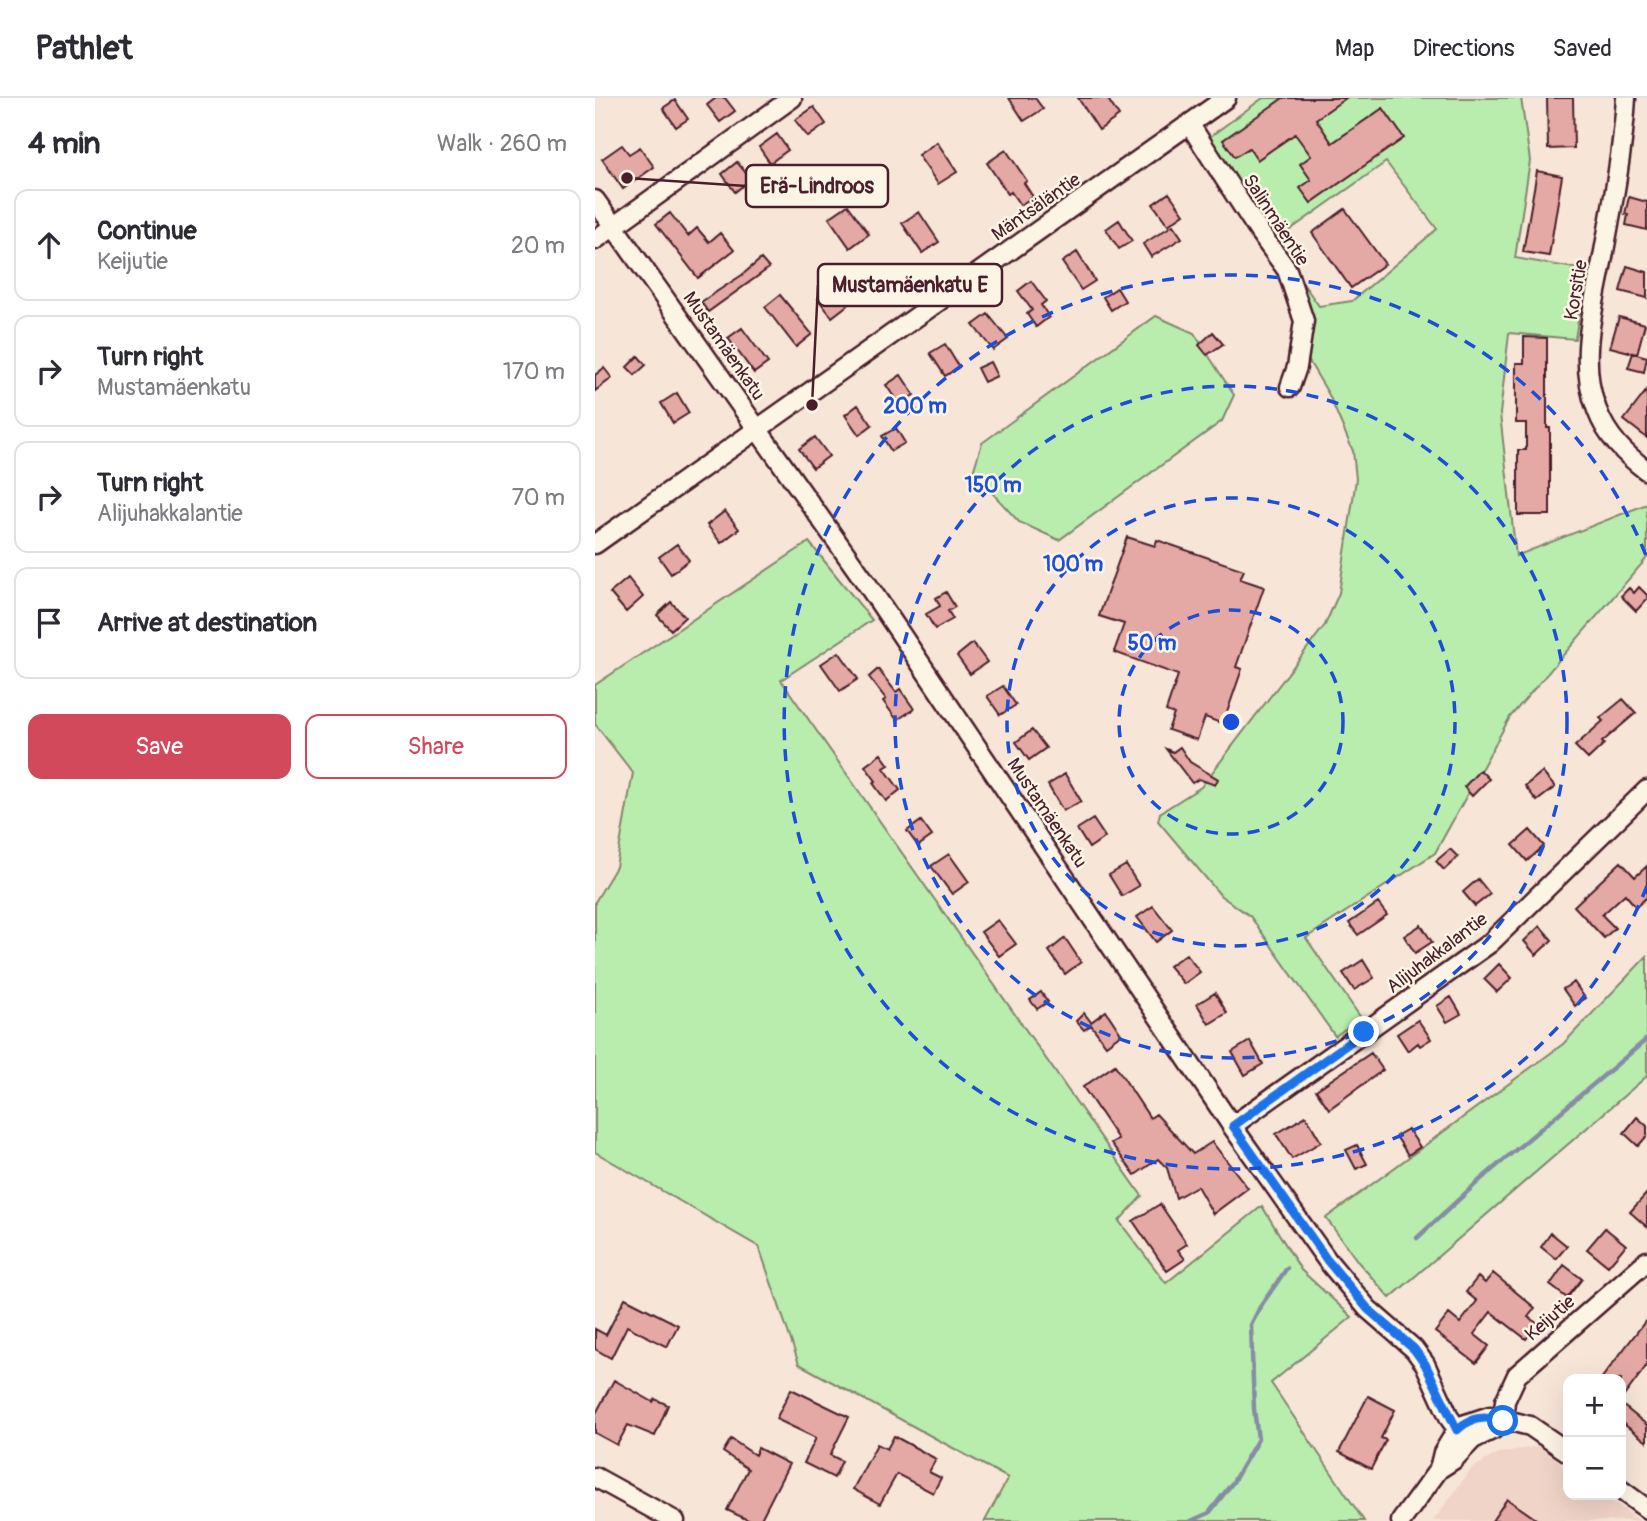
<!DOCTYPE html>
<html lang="en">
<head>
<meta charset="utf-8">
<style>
  body { margin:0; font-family:Pangolin,sans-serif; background:#f7f7f7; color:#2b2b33 }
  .controls { position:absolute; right:21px; bottom:21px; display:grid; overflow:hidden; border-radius:14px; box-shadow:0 7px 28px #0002 }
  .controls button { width:63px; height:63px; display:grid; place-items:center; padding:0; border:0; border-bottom:2px solid #e1e1e2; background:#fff; color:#2b2b33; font:35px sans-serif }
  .stop { position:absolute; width:21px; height:21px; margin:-16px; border:5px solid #1a73e8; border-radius:50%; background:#fff }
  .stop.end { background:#1a73e8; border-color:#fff; box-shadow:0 2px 7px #0008 }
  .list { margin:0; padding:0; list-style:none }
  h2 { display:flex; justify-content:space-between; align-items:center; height:91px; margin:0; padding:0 28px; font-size:30px }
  h2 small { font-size:23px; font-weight:400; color:#7c7c81 }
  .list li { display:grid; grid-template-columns:46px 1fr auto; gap:21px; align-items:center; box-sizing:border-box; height:112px; margin:0 14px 14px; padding:0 14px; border:2px solid #e1e1e2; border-radius:14px }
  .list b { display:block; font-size:26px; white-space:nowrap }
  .list p { margin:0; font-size:23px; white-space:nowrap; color:#7c7c81 }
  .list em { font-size:23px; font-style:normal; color:#7c7c81 }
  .actions { display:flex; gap:14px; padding:21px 28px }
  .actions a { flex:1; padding:16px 0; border:2px solid #d1495b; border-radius:14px; text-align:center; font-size:24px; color:#d1495b }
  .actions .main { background:#d1495b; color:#fff }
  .icon { flex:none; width:38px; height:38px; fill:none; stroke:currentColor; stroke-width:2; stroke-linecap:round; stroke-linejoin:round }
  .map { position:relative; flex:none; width:1052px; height:1423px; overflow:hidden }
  header { display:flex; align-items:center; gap:42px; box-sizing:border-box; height:98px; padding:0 35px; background:#fff; border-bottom:2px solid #e1e1e2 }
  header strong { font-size:33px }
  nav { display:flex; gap:38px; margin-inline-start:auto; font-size:24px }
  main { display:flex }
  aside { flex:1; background:#fff }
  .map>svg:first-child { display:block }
</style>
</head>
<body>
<header>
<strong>Pathlet</strong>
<nav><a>Map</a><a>Directions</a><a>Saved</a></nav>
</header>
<main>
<aside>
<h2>4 min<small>Walk · 260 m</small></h2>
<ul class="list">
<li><svg class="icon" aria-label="ahead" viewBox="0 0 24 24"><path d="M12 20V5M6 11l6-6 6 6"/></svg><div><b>Continue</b><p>Keijutie</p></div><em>20 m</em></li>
<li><svg class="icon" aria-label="right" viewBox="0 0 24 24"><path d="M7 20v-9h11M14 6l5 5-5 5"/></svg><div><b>Turn right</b><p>Mustamäenkatu</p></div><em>170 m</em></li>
<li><svg class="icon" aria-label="right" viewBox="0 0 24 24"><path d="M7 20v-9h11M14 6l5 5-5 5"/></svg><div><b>Turn right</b><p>Alijuhakkalantie</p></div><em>70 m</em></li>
<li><svg class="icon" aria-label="arrive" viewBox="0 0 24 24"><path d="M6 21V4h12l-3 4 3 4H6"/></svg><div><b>Arrive at destination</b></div></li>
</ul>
<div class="actions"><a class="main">Save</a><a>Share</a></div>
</aside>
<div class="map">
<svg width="1052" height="1423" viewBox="0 0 1052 1423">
  <rect width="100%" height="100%" fill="#f7e6d8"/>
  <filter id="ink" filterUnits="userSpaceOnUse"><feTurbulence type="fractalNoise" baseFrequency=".0143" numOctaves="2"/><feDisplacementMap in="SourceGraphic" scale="14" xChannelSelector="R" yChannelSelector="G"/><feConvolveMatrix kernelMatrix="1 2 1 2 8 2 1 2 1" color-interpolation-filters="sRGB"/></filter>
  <g filter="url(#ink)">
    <path fill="#f1d4c8" d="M 943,1348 L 973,1370 L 973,1397 L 1009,1397 L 1045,1423 L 838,1423 L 876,1371 L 903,1355 Z"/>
    <path fill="#b9edae" stroke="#82866c" stroke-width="2" d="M 668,0 L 926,0 L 935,63 L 920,160 L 991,172 L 980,241 L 914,235 L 905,316 L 921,458 L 1052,406 L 1052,460 L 915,619 L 840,755 L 711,840 L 766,920 L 740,938 L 655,818 L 626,798 L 563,723 L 565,715 L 606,689 L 730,527 L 744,495 L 761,381 L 758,353 L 734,297 L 712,260 L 702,177 L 724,208 L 757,203 L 842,131 L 791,64 L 682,141 L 613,40 Z
      M 561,218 L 599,235 L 639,297 L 627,323 L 464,442 L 424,424 L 378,374 L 387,345 Z
      M 214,444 L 277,522 L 186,582 L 547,1098 L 524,1123 L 571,1185 L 667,1108 L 706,1172 L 757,1219 L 676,1285 L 769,1423 L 390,1423 L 413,1380 L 204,1266 L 164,1149 L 0,1054 L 0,804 L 21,769 L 38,675 L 0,626 L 0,587 Z
      M 1052,858 L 1052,978 L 795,1200 L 764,1165 L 731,1120 L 968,946 Z"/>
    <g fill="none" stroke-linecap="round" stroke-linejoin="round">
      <path stroke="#858ca5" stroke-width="4.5" d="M 822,1140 L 885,1082 L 1052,941
        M 596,1423 L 614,1415 L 638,1384 L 663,1341 L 659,1311 L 656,1227 L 665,1209 L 692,1170"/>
    </g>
    <path fill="#e4a9a4" stroke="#4a1f2b" stroke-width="2" d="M 121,0 L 130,0 L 140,13 L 125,24 L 112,7 Z
      M 414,0 L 440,0 L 448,11 L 429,23 Z
      M 483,0 L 512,0 L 524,18 L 504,32 Z
      M 688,0 L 751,0 L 721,21 L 737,45 L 788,10 L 809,40 L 716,105 L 705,90 L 716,82 L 705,66 L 716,58 L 700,36 L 662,62 L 654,50 L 640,59 L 628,42 Z
      M 952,0 L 978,0 L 979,50 L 953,51 Z
      M 80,2 L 93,21 L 81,29 L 68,10 Z
      M 219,9 L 231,26 L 213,39 L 200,22 Z
      M 182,36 L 193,52 L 175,65 L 164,49 Z
      M 342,44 L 362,74 L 343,86 L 323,57 Z
      M 27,47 L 34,56 L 45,49 L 59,69 L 28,91 L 7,61 Z
      M 411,52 L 432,83 L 429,85 L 438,99 L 425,107 L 416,94 L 413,96 L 392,65 Z
      M 142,64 L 156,81 L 140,94 L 127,76 Z
      M 942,73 L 967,78 L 954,158 L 928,154 Z
      M 574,95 L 589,116 L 573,127 L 558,106 Z
      M 1034,99 L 1052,104 L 1052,132 L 1031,127 L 1033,117 L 1030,116 Z
      M 253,107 L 274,136 L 255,150 L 234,120 Z
      M 750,111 L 790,166 L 756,190 L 717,135 Z
      M 324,114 L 344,144 L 327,155 L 307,125 Z
      M 75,115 L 93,138 L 102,130 L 114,144 L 125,135 L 139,152 L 103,180 L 61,126 Z
      M 524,122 L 537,143 L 524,151 L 511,131 Z
      M 578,127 L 587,140 L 556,159 L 548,146 Z
      M 482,154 L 500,183 L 486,192 L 467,164 Z
      M 166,161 L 174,170 L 113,214 L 106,204 L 147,177 Z
      M 1032,168 L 1052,174 L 1052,200 L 1025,193 Z
      M 249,181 L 263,199 L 237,219 L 223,201 Z
      M 436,183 L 451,203 L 446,207 L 454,219 L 441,229 L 432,216 L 437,212 L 423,193 Z
      M 522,190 L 530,203 L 516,212 L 508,199 Z
      M 185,197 L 217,236 L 201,249 L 170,209 Z
      M 393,216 L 413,241 L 398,252 L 378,227 Z
      M 1024,219 L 1050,226 L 1042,256 L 1015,249 Z
      M 147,230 L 173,265 L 159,275 L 133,240 Z
      M 618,234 L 628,246 L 612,257 L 604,247 Z
      M 929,239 L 952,240 L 952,330 L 955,330 L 955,417 L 923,417 L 923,352 L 931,352 L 931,325 L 921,325 L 921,265 L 929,265 Z
      M 350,246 L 364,269 L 350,278 L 335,255 Z
      M 1038,255 L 1052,259 L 1049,274 L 1033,270 Z
      M 43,258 L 51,267 L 40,277 L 32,269 Z
      M 395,264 L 402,278 L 389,284 L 382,270 Z
      M 9,270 L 17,280 L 0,293 L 0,277 Z
      M 306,277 L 319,297 L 304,306 L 291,287 Z
      M 1052,292 L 1052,340 L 1029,322 Z
      M 82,295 L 94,315 L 78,325 L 66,305 Z
      M 263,307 L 277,327 L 264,337 L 250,317 Z
      M 301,330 L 310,345 L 296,353 L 287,338 Z
      M 220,339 L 234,358 L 218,370 L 204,351 Z
      M 130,413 L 144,431 L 126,445 L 112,427 Z
      M 532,439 L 560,448 L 562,442 L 649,472 L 645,481 L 669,489 L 641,569 L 647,571 L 628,626 L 610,619 L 602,642 L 573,632 L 579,616 L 571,613 L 583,577 L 519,554 L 529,526 L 504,518 Z
      M 82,446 L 94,462 L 76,476 L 64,459 Z
      M 33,480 L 48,499 L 31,514 L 15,495 Z
      M 1044,489 L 1052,497 L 1052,501 L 1041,513 L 1026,498 L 1034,490 L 1039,495 Z
      M 351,494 L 360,509 L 353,513 L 358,521 L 340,531 L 331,516 L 345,508 L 341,500 Z
      M 76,504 L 90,519 L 76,532 L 62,517 Z
      M 378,545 L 392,564 L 375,576 L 362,558 Z
      M 244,554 L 263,581 L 245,593 L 226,566 Z
      M 283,571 L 301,594 L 305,591 L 319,611 L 302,622 L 288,603 L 291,601 L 274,579 Z
      M 408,588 L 421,607 L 405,617 L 392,598 Z
      M 1028,601 L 1041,615 L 1007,644 L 1009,646 L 993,661 L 980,648 L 1008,623 L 1005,620 Z
      M 437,632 L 451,650 L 434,662 L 421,644 Z
      M 585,649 L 595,664 L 623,681 L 620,687 L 604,681 L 597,685 L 571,651 L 578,654 Z
      M 286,656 L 294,667 L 289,670 L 305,692 L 291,703 L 278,685 L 281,683 L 270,668 Z
      M 885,672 L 894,681 L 877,698 L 869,689 Z
      M 947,674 L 960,689 L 942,703 L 930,688 Z
      M 470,676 L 486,703 L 468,713 L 453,687 Z
      M 498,721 L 510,739 L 494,750 L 482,731 Z
      M 326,723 L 337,738 L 323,748 L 312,733 Z
      M 935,732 L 949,748 L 932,763 L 918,747 Z
      M 855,751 L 863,759 L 849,772 L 841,763 Z
      M 354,756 L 374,784 L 357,796 L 336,768 Z
      M 1026,764 L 1040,779 L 1052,768 L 1052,799 L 1041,809 L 1030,796 L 1007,817 L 1020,830 L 1009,840 L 979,808 Z
      M 531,767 L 544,788 L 527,798 L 514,777 Z
      M 883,781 L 895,796 L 880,808 L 868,794 Z
      M 783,805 L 792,817 L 763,837 L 754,825 Z
      M 558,808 L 577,832 L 561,844 L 542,819 Z
      M 403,822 L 421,846 L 404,858 L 386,834 Z
      M 826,827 L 837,844 L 820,855 L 809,838 Z
      M 945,828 L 957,842 L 941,857 L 929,843 Z
      M 470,840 L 486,864 L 470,876 L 454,853 Z
      M 591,856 L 605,874 L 589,886 L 574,868 Z
      M 768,862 L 779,880 L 759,892 L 748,875 Z
      M 904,866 L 917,880 L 902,894 L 889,881 Z
      M 979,884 L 990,900 L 980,908 L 968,891 Z
      M 446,894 L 453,904 L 442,911 L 435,902 Z
      M 620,895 L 632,915 L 614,926 L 602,906 Z
      M 856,899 L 866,916 L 852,924 L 842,908 Z
      M 511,913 L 526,936 L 511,947 L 496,927 L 489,932 L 481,923 L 489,915 L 496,924 Z
      M 823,922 L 836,941 L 825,948 L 823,945 L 813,953 L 802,936 Z
      M 655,943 L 668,966 L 650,977 L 637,954 Z
      M 776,955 L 788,972 L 734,1011 L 721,992 Z
      M 520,967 L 555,1020 L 561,1016 L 598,1056 L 617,1044 L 653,1090 L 618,1116 L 602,1088 L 581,1100 L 572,1070 L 563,1061 L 540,1077 L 516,1045 L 523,1041 L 488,989 Z
      M 711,1018 L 726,1044 L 697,1061 L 681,1036 Z
      M 1042,1019 L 1052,1028 L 1052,1038 L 1043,1048 L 1029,1035 Z
      M 813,1031 L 825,1049 L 813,1057 L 801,1038 Z
      M 762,1047 L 772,1066 L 761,1071 L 751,1052 Z
      M 1052,1095 L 1052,1129 L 1035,1114 Z
      M 565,1106 L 592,1146 L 583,1152 L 590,1161 L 572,1173 L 538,1123 Z
      M 1010,1130 L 1031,1147 L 1013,1168 L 992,1151 Z
      M 956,1135 L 972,1148 L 961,1161 L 946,1149 Z
      M 969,1167 L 987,1181 L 972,1200 L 955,1187 Z
      M 898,1175 L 940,1210 L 933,1219 L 943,1226 L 931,1241 L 896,1214 L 879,1236 L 894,1248 L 881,1265 L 840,1234 L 854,1216 L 865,1225 L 882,1203 L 871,1194 L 883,1179 L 890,1185 Z
      M 30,1200 L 83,1227 L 72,1249 L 32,1228 L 16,1260 L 0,1251 L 0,1231 L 11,1237 Z
      M 1052,1221 L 1052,1267 L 1026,1302 L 1026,1281 L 1006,1281 Z
      M 19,1282 L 58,1304 L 60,1301 L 73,1307 L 60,1338 L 33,1327 L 22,1347 L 0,1335 L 0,1317 Z
      M 196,1291 L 254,1319 L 235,1357 L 247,1363 L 239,1380 L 209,1365 L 221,1340 L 181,1321 Z
      M 773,1298 L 800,1312 L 786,1340 L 791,1342 L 776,1371 L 744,1354 Z
      M 1026,1306 L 1052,1327 L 1052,1344 L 1026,1324 Z
      M 299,1338 L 341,1361 L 334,1374 L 346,1380 L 338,1395 L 302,1376 L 285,1406 L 258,1391 L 282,1346 L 292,1351 Z
      M 136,1341 L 160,1357 L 163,1350 L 194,1366 L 165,1423 L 155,1423 L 132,1412 L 153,1371 L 128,1354 Z
      M 912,1401 L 944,1423 L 897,1423 Z"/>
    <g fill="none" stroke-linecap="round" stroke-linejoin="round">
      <defs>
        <path id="minor" d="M 1031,0 C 1028,50 1019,99 1010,148 C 1001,201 981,260 1002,312 C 1012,339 1030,356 1052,373
          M 595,27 L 665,135 L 692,172 L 709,223 L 702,269 L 695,289
          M 0,102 L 272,486 L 637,1028 L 732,1162 L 773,1211 L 819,1251 L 830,1266 L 855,1321 L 873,1345
          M 0,142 L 197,0
          M 0,446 L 631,0
          M 637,1028 L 895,845 L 1052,692
          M 844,1371 L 848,1355 L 862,1332 L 868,1327 L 895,1318 L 935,1328 L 973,1354
          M 0,1379 L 80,1423
          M 1026,1392 L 1052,1411
          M 806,1423 L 844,1371 L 858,1362 L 878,1341 L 899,1331 L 908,1323 L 910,1303 L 922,1277 L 1052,1163"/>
      </defs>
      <use href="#minor" stroke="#4a1f2b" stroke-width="23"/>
      <use href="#minor" stroke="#fcf5e5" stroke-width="18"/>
    </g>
  </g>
  <g fill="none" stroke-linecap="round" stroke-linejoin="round" filter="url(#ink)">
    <path stroke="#1a73e8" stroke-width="9" d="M 769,934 L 638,1028 L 732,1162 L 773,1211 L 819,1251 L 830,1266 L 862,1332 C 875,1319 892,1318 908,1323"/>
  </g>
  <g fill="none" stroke="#1d4ed8" stroke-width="3.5" stroke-dasharray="12 9">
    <circle cx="636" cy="624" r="112"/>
    <circle cx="636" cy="624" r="224"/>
    <circle cx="636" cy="624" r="336"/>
    <path d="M1052 788A447 447 0 1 1 1052 460"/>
  </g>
  <g text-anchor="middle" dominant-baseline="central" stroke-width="5" stroke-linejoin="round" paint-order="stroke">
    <g font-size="19" fill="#4a1f2b" stroke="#fcf5e5">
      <text transform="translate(441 109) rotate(-35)">Mäntsäläntie</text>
      <text transform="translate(681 122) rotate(57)">Salinmäentie</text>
      <text transform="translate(981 192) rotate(-80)">Korsitie</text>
      <text transform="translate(129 248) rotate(55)">Mustamäenkatu</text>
      <text transform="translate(452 715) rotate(56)">Mustamäenkatu</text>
      <text transform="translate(842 855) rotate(-37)">Alijuhakkalantie</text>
      <text transform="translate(955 1220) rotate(-41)">Keijutie</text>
    </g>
  </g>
  <circle cx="636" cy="624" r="10" fill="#1d4ed8" stroke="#fcf5e5" stroke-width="3.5"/>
  <g font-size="21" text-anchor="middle" font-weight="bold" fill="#1d4ed8" stroke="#fcf5e5" stroke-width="5" stroke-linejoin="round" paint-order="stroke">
    <text x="320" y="315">200 m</text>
    <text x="398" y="394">150 m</text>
    <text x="478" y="473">100 m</text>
    <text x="557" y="552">50 m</text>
  </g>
  <path fill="none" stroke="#4a1f2b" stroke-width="2.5" d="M32 80L151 88M217 307L223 187"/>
  <g fill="#4a1f2b" stroke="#fcf5e5" stroke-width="2.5">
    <circle cx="32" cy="80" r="7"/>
    <circle cx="217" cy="307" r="7"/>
  </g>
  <g fill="#fcf5e5" stroke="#4a1f2b" stroke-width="2.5">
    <rect x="151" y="67" width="142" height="42" rx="7"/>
    <rect x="223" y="166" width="184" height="42" rx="7"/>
  </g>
  <g font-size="21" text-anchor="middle" font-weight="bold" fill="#4a1f2b">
    <text x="222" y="95">Erä-Lindroos</text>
    <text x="315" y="194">Mustamäenkatu E</text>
  </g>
</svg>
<div class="controls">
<button>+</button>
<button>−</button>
</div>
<div class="stop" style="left:908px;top:1323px"></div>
<div class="stop end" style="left:769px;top:934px"></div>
</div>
</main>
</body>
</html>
